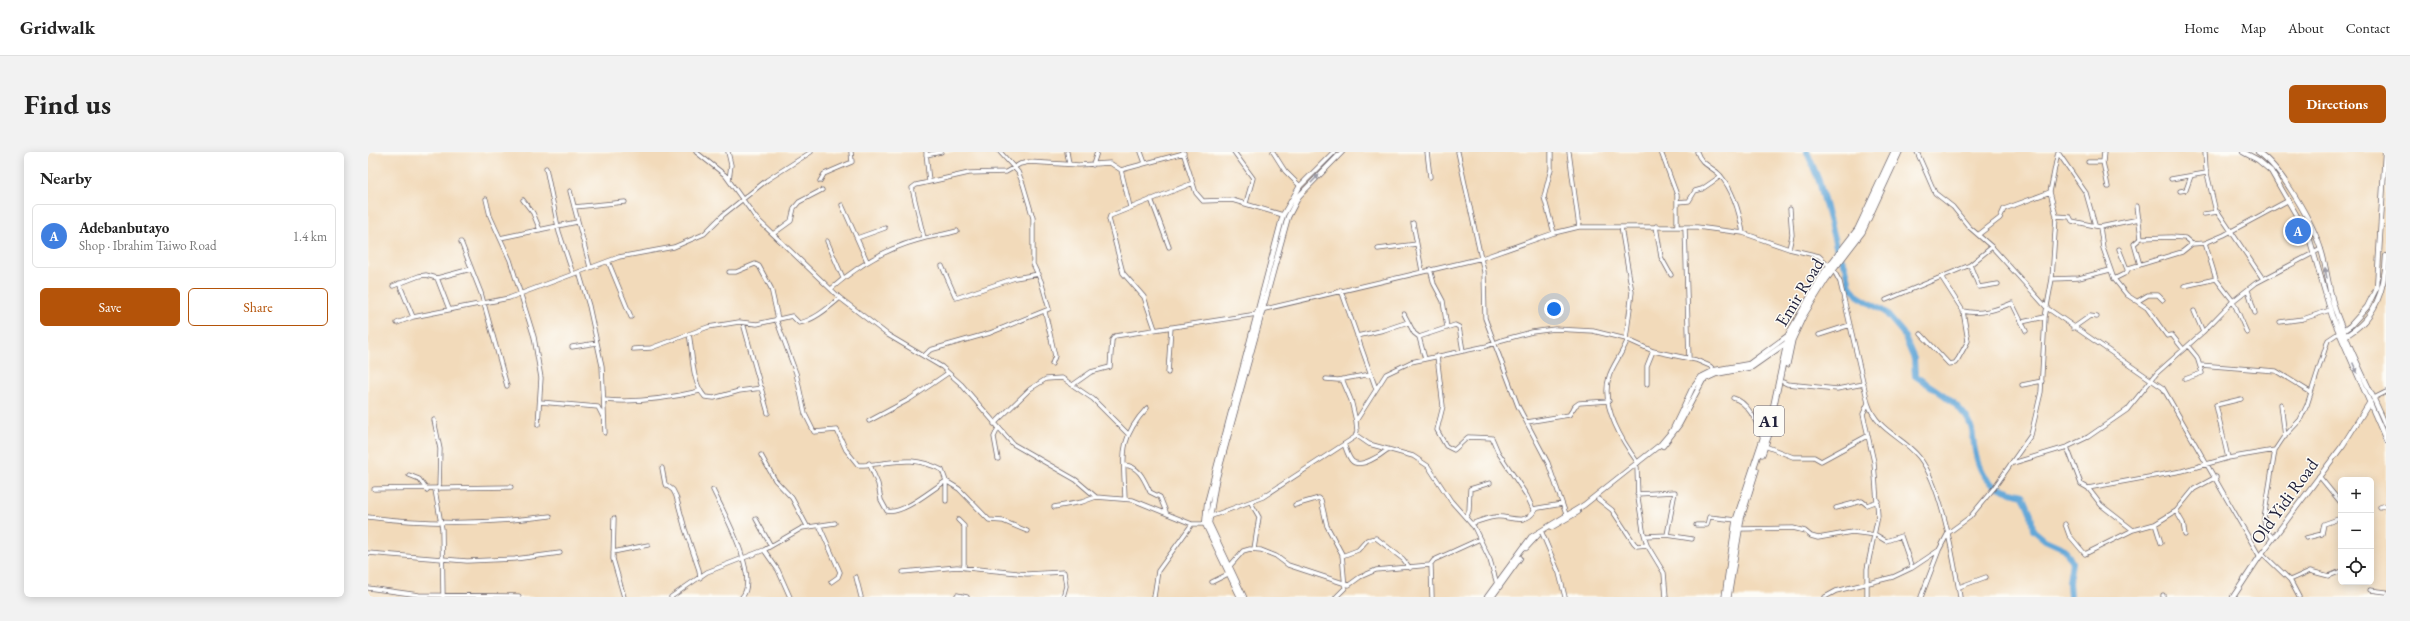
<!DOCTYPE html>
<html lang="en">
<head>
<meta charset="utf-8">
<style>
  body { margin:0; font-family:"EB Garamond",serif; background:#f2f2f2; color:#222 }
  .controls { position:absolute; right:12px; bottom:12px; display:grid; overflow:hidden; border-radius:6px; box-shadow:0 2px 10px #0003 }
  .controls button { width:36px; height:36px; display:grid; place-items:center; padding:0; border:0; border-bottom:1px solid #e0e0e0; background:#fff; color:#222; font:20px sans-serif }
  .you { position:absolute; left:1186px; top:157px; width:14px; height:14px; margin:-10px; border:3px solid #fff; border-radius:50%; background:#1a73e8; box-shadow:0 0 0 6px #1a73e833 }
  .badge { display:grid; place-items:center; width:26px; height:26px; border-radius:50%; background:#b45309; color:#fff; font-size:13px; font-weight:700 }
  .pin { position:absolute; translate:-50% -50%; border:2px solid #fff; box-shadow:0 1px 4px #0006 }
  .list { margin:0; padding:0; list-style:none }
  h2 { display:flex; justify-content:space-between; align-items:center; height:52px; margin:0; padding:0 16px; font-size:17px }
  h2 small { font-size:13px; font-weight:400; color:#767676 }
  .list li { display:grid; grid-template-columns:26px 1fr auto; gap:12px; align-items:center; box-sizing:border-box; height:64px; margin:0 8px 8px; padding:0 8px; border:1px solid #e0e0e0; border-radius:6px }
  .list b { display:block; font-size:15px; white-space:nowrap }
  .list p { margin:0; font-size:13px; white-space:nowrap; color:#767676 }
  .list em { font-size:13px; font-style:normal; color:#767676 }
  .actions { display:flex; gap:8px; padding:12px 16px }
  .actions a { flex:1; padding:9px 0; border:1px solid #b45309; border-radius:6px; text-align:center; font-size:14px; color:#b45309 }
  .actions .main { background:#b45309; color:#fff }
  .icon { flex:none; width:22px; height:22px; fill:none; stroke:currentColor; stroke-width:2; stroke-linecap:round; stroke-linejoin:round }
  .map { position:relative; flex:none; width:2018px; height:445px; overflow:hidden; border-radius:6px }
  header { display:flex; align-items:center; gap:24px; box-sizing:border-box; height:56px; padding:0 20px; background:#fff; border-bottom:1px solid #e0e0e0 }
  header strong { font-size:19px }
  nav { display:flex; gap:22px; margin-inline-start:auto; font-size:14px }
  .intro { display:flex; align-items:center; justify-content:space-between; box-sizing:border-box; height:96px; padding:0 24px }
  h1 { margin:0; font-size:28px }
  .button { padding:10px 18px; border-radius:6px; background:#b45309; color:#fff; font-size:14px; font-weight:700 }
  main { display:flex; gap:24px; padding:0 24px }
  aside { flex:1; background:#fff; border-radius:6px; box-shadow:0 2px 10px #0003 }
  .map>svg:first-child { display:block }
</style>
</head>
<body>
<header>
<strong>Gridwalk</strong>
<nav><a>Home</a><a>Map</a><a>About</a><a>Contact</a></nav>
</header>
<div class="intro"><h1>Find us</h1><a class="button">Directions</a></div>
<main>
<aside>
<h2>Nearby<small></small></h2>
<ul class="list">
<li><span class="badge" style="background:#3f7fe0">A</span><div><b>Adebanbutayo</b><p>Shop · Ibrahim Taiwo Road</p></div><em>1.4 km</em></li>
</ul>
<div class="actions"><a class="main">Save</a><a>Share</a></div>
</aside>
<div class="map">
<svg width="2018" height="445" viewBox="0 0 2018 445">
  <rect width="100%" height="100%" fill="#fdfcf7"/>
  <filter id="ink" filterUnits="userSpaceOnUse"><feTurbulence type="fractalNoise" baseFrequency=".025" numOctaves="2"/><feDisplacementMap in="SourceGraphic" scale="8" xChannelSelector="R" yChannelSelector="G"/><feConvolveMatrix kernelMatrix="1 2 1 2 8 2 1 2 1" color-interpolation-filters="sRGB"/></filter>
  <filter id="wash" filterUnits="userSpaceOnUse"><feTurbulence type="fractalNoise" baseFrequency=".012" numOctaves="4" result="noise"/><feDisplacementMap in="SourceGraphic" scale="16" xChannelSelector="R" yChannelSelector="G"/><feGaussianBlur stdDeviation="0.9" result="paint"/><feColorMatrix in="noise" values="0 0 0 0 0 0 0 0 0 0 0 0 0 0 0 0 0 1.4 0 .05"/><feComposite in="paint" operator="in"/></filter>
  <g filter="url(#wash)">
    <rect width="100%" height="100%" fill="#f2daba"/>
    <g fill="none" stroke-linecap="round" stroke-linejoin="round">
      <path stroke="#63a7d8" stroke-width="6" d="M 1439,0 L 1451,29 L 1469,98 L 1478,115 L 1482,134 L 1490,144 L 1517,160 L 1535,181 L 1546,207 L 1547,224 C 1564,235 1583,246 1596,262 C 1604,271 1605,282 1606,293 C 1611,328 1623,336 1655,343 L 1663,362 L 1665,378 L 1677,388 L 1697,397 L 1704,410 L 1701,430 L 1702,445"/>
    </g>
  </g>
  <g filter="url(#ink)">
    <g fill="none" stroke-linecap="round" stroke-linejoin="round">
      <defs>
        <path id="minor" d="M 328,0 L 357,23 L 388,66 L 472,146 L 520,183 L 574,215 L 593,232 L 645,292 L 708,328 L 728,345 L 765,348 L 824,372 L 838,372
          M 360,0 L 363,13 L 361,28
          M 558,0 L 561,30
          M 699,0 L 701,12
          M 773,0 L 777,11
          M 815,0 L 828,41 L 835,49 L 864,48 L 915,63
          M 866,0 L 885,26 L 878,51
          M 905,0 L 917,19 L 932,34
          M 1059,0 L 1062,25
          M 1090,0 L 1116,120 L 1117,166 L 1150,254 L 1180,311 L 1199,365
          M 1183,0 L 1183,17 L 1176,45 L 1186,81
          M 1201,0 L 1211,75
          M 1293,0 L 1309,43 L 1309,75
          M 1329,0 C 1333,13 1345,15 1352,23 C 1365,38 1372,63 1375,81
          M 1549,0 L 1567,41 L 1585,55 L 1601,75 L 1624,95 L 1679,156 L 1795,236 L 1892,405
          M 1837,0 L 1838,17 L 1848,60
          M 1691,2 L 1718,41 L 1727,73
          M 558,3 L 573,0
          M 1720,10 L 1735,10 L 1736,0
          M 1735,10 L 1740,35
          M 725,13 L 729,0
          M 178,16 L 191,80 L 205,122
          M 1803,27 L 1838,21
          M 452,29 L 456,22 L 484,10 L 483,0
          M 202,39 L 222,115
          M 1812,39 L 1818,38 L 1823,24
          M 118,47 L 122,64 L 142,108 L 166,185 L 173,226 L 170,273
          M 783,47 L 801,95
          M 155,48 L 165,61 L 172,78
          M 1309,50 L 1321,49 L 1327,39 L 1334,37 L 1353,24
          M 474,53 L 499,109
          M 1769,54 L 1773,86
          M 206,55 L 257,50
          M 762,55 L 753,18 L 816,1
          M 1836,62 L 1850,60 L 1895,127
          M 1688,64 L 1702,65 L 1704,69 L 1732,75 L 1771,67
          M 1045,71 L 1054,119
          M 1288,74 L 1293,105 L 1303,123
          M 1253,75 L 1264,140 L 1258,187
          M 1317,75 L 1321,207
          M 1732,75 L 1735,96 L 1746,127 L 1759,143 L 1779,156 L 1799,184 L 1804,183 L 1815,197
          M 405,82 L 423,69 L 426,56 L 431,50 L 454,38
          M 1610,83 L 1632,66 L 1636,57 L 1682,40
          M 132,86 L 209,70
          M 489,86 L 517,76
          M 556,86 L 544,36 L 548,33 L 601,21 L 638,20 L 652,12 L 661,10 L 711,13 L 742,11 L 753,18
          M 459,89 L 475,126
          M 93,90 L 113,141 L 139,234
          M 1837,91 L 1848,127 L 1865,149 L 1879,181
          M 1010,97 L 1049,92
          M 1421,97 L 1424,83 L 1422,57
          M 1751,97 L 1759,117
          M 240,109 L 263,165
          M 1602,113 L 1611,135 L 1630,132
          M 1772,113 L 1766,92 L 1773,86 L 1803,85 L 1817,86 L 1824,92
          M 574,114 L 588,146 L 647,126 L 671,122
          M 1062,117 L 1066,132 L 1075,149 L 1079,176
          M 211,120 L 221,154 L 234,214 L 237,281
          M 361,120 L 368,120 L 387,112 L 391,114 L 403,136 L 410,167
          M 69,126 L 81,157
          M 1684,127 L 1711,126 L 1742,118
          M 1746,127 L 1758,121 L 1761,116 L 1814,100 L 1824,92 L 1837,91 L 1856,83 L 1921,48
          M 31,131 L 45,165
          M 25,134 L 51,124 L 58,123 L 69,126 L 103,117
          M 1816,134 L 1848,127
          M 463,137 C 489,114 517,97 550,88 C 563,84 576,83 589,79
          M 973,138 L 1008,237
          M 1880,138 L 1887,161
          M 1518,148 L 1602,113 L 1624,95
          M 1770,149 L 1780,143 L 1790,143 L 1795,148
          M 893,158 L 1114,106 L 1186,81 L 1211,75 L 1329,75 L 1375,81 L 1421,97 L 1451,104 L 1465,117 L 1472,130 L 1500,251 C 1509,279 1534,284 1551,305 C 1574,334 1586,409 1592,445
          M 1595,159 C 1612,163 1628,158 1644,151 L 1658,179
          M 1826,159 L 1835,180
          M 677,160 L 687,204 L 684,212
          M 1036,162 L 1046,181 L 1051,185
          M 408,167 L 428,221 L 437,262 L 446,280 L 469,278 L 478,298 L 490,313 C 524,313 539,301 574,318 L 578,329 L 578,349
          M 1654,170 L 1677,165
          M 1912,170 L 1935,167 L 1962,158
          M 29,171 L 45,165 L 141,146 L 251,105 L 306,95 L 336,82 L 355,63 L 399,28 L 443,0
          M 375,171 L 400,261
          M 1705,176 L 1722,164 L 1729,165
          M 787,177 L 776,145 L 755,121 L 741,67 L 742,64 L 825,31
          M 321,182 C 325,201 323,230 337,245 L 346,246 L 371,239 L 394,236
          M 1553,182 L 1581,212 L 1587,211 L 1590,207 L 1600,189 L 1595,159 L 1574,126
          M 1451,183 L 1482,173
          M 989,184 L 1016,178 L 1040,170
          M 1259,189 C 1255,200 1243,216 1241,225 C 1232,254 1254,289 1270,311
          M 204,195 L 229,191
          M 265,197 L 283,196 L 340,175 L 371,170 L 389,172 L 424,164 L 431,171 C 447,168 461,155 472,146
          M 556,204 L 562,198 L 622,181 L 681,157 L 673,129 L 665,112 L 665,66 L 655,32 L 650,20 L 632,0
          M 1069,204 L 1075,254 L 1069,278 L 1078,294 L 1086,298 L 1100,285 L 1124,286 L 1130,300 L 1159,344 L 1165,357 L 1194,352
          M 1057,207 L 1051,185 L 1087,173 L 1091,175 L 1095,199
          M 1832,213 L 1908,219 L 1942,240
          M 800,221 L 803,175
          M 958,227 L 970,228 L 1003,222
          M 974,227 L 983,248 L 988,269
          M 1817,227 L 1834,221 L 1829,205 L 1820,194
          M 1415,230 L 1419,232 L 1469,237 L 1496,232
          M 706,232 L 723,220 L 742,215 L 744,188 L 747,184 L 889,162
          M 1279,232 L 1279,214 L 1285,199
          M 1654,233 L 1674,229
          M 1365,246 C 1381,250 1389,272 1395,286
          M 2006,246 L 2018,240
          M 237,248 C 268,251 302,246 332,239
          M 172,250 L 230,255 L 236,267
          M 1913,252 L 1917,285
          M 66,268 L 72,297 L 71,337
          M 501,269 L 542,247 L 580,221
          M 1159,270 L 1201,263 L 1207,254 L 1211,251 L 1241,249
          M 626,272 L 662,237 L 678,227 L 694,226 L 725,247 L 760,282
          M 630,276 L 626,285 L 630,307
          M 988,283 L 1001,292 L 1045,304 L 1060,314 L 1083,349 L 1106,375 L 1122,408 L 1129,432
          M 976,292 C 978,297 980,305 984,309 C 992,317 1013,303 1019,298
          M 1397,294 L 1425,305 L 1446,305 L 1453,309 L 1499,284
          M 1699,295 L 1713,332 L 1720,336 L 1814,319 L 1860,306 L 1907,298 L 1915,286 L 1932,268 L 1939,253 L 1960,188 L 1972,180
          M 393,303 L 407,328 L 424,346 L 439,374
          M 1860,306 L 1848,253 L 1873,247
          M 501,311 L 510,332 L 513,348 L 519,359 C 535,363 564,337 578,329 L 591,337 L 621,368 L 635,369 L 659,379
          M 1645,311 L 1699,295 L 1720,285 L 1759,258 L 1789,221 L 1835,180 L 1865,149 L 1888,131 L 1953,97
          M 756,313 C 771,314 776,327 782,340 L 792,345 L 798,360
          M 1269,315 L 1270,346 L 1275,378 L 1279,393 L 1296,421 L 1298,445
          M 294,316 L 297,332 L 305,338 L 308,344 L 317,377 L 331,418 L 332,426
          M 41,323 L 51,327 L 59,338
          M 1951,324 L 1973,351
          M 1720,336 L 1733,353 L 1765,378
          M 6,337 L 143,335
          M 67,338 L 74,377 L 75,445
          M 345,338 C 355,359 392,425 374,445
          M 1269,342 L 1307,340 L 1299,383
          M 757,347 C 756,306 749,288 779,256
          M 1230,347 L 1244,358 L 1266,391 L 1269,394 L 1279,393
          M 883,351 L 891,365 L 886,397
          M 927,353 L 951,346 L 953,348 L 959,374 L 974,402 L 977,436 L 968,445
          M 686,355 L 714,350 L 728,345
          M 2012,355 L 2018,353
          M 1468,356 L 1494,349 L 1499,353 L 1510,349
          M 1808,359 L 1815,371 L 1817,383
          M 0,365 C 61,373 120,372 182,364
          M 841,365 L 895,345 L 987,285 L 989,279 L 988,269 L 1018,222 L 1043,210 L 1119,194 L 1134,188 L 1164,180 L 1187,177 L 1225,179 L 1258,187 L 1285,199 L 1328,208 L 1342,214 L 1347,219
          M 246,366 L 245,407 L 256,445
          M 1098,366 L 1101,359 L 1102,337 L 1122,331
          M 388,367 L 403,394
          M 590,368 L 596,374 L 596,416
          M 1103,372 C 1111,369 1119,366 1127,365 C 1140,363 1157,375 1167,358
          M 1697,372 L 1701,383 L 1717,402 L 1765,378 L 1787,372 L 1808,359 L 1826,337 L 1848,325
          M 1787,372 L 1793,391
          M 1328,373 L 1339,373 L 1341,365 L 1368,368
          M 452,375 L 472,420 L 470,425 L 463,430
          M 1370,377 L 1425,376 L 1437,379 L 1443,384 L 1450,386 L 1484,380 L 1508,383 L 1518,389 L 1533,384 L 1544,416
          M 1174,381 L 1191,421 L 1197,445
          M 1277,384 L 1299,383 L 1324,387
          M 1905,386 L 1897,377 L 1896,367 L 1907,298
          M 1938,386 L 1954,382 L 1956,372 L 1973,366
          M 396,398 L 410,418 L 422,445
          M 245,400 L 280,393
          M 0,401 L 99,409 L 147,407 L 192,401
          M 1894,401 L 1922,428 L 1931,445
          M 974,404 L 990,398 L 999,388 L 1008,386 L 1035,407 L 1042,416
          M 1063,413 L 1064,445
          M 861,415 L 875,399 L 882,397 L 893,398 L 908,404 L 920,413 L 981,433 L 992,425 L 1008,418 L 1062,413 L 1066,408 L 1112,387
          M 535,420 L 589,415 L 659,422 L 696,420 L 698,434 L 695,445
          M 488,425 L 493,445
          M 1922,428 L 1942,419 L 1961,424 L 1973,419
          M 844,430 L 860,422
          M 1591,435 L 1618,425
          M 0,436 L 51,443 L 151,444
          M 2002,438 L 2018,440
          M 589,443 L 599,445
          M 1795,443 L 1795,445
          M 303,445 L 339,420 L 396,398 L 434,376 L 467,371
          M 786,445 L 790,419 L 824,372
          M 1457,445 L 1468,439 L 1525,425 L 1544,416 L 1571,398 L 1580,381 L 1602,365 L 1626,336 L 1663,283 L 1673,240 L 1677,165 L 1684,127 L 1688,64 L 1682,40 L 1690,0
          M 1499,445 L 1499,417 L 1510,364 L 1506,310 L 1495,262 L 1500,251
          M 1553,445 L 1571,398"/>
        <path id="major" d="M 1875,0 L 1890,8 L 1903,19 L 1941,85 L 1964,164 L 2018,288
          M 1890,0 C 1914,16 1946,73 1954,101 C 1960,122 1961,143 1969,163 C 1983,201 2002,237 2018,274
          M 1975,179 L 1982,174 L 1999,155 L 2009,135 L 2017,0
          M 1977,184 C 2008,167 2017,137 2018,104
          M 1295,294 L 1311,273 L 1335,228 L 1348,222 L 1384,215 L 1421,189
          M 1184,375 L 1210,360
          M 1158,396 L 1170,383
          M 872,445 L 837,372 L 839,351 L 915,63 L 932,34 L 966,0
          M 876,445 L 841,371 L 848,329 L 920,65 L 931,44 L 974,0
          M 1119,445 L 1163,385 L 1216,353 L 1293,292 L 1304,279 L 1324,237 L 1333,225 L 1347,218 L 1381,212 L 1422,182
          M 1124,445 L 1152,406
          M 1865,445 L 1894,401 L 1975,293 L 2002,250"/>
        <path id="highway" d="M 1419,212 L 1424,188 L 1435,164 L 1458,127 L 1494,80 L 1531,0
          M 1394,302 L 1406,267
          M 1357,445 L 1368,368 L 1405,257 L 1421,182 L 1456,121 L 1490,77 L 1526,0
          M 1360,445 L 1373,366 L 1388,318"/>
      </defs>
      <use href="#minor" stroke="#6b6267" stroke-width="5"/>
      <use href="#major" stroke="#6b6267" stroke-width="6"/>
      <use href="#highway" stroke="#6b6267" stroke-width="7"/>
      <use href="#minor" stroke="#fff" stroke-width="3.5"/>
      <use href="#major" stroke="#fff" stroke-width="4.5"/>
      <use href="#highway" stroke="#fff" stroke-width="5.5"/>
    </g>
    <defs><path id="oneway-solid" d="M-6-.8H1V-3.2L6.5 0L1 3.2V.8H-6Z"/></defs>
    <g fill="#9c9ca7">
      <use href="#oneway-solid" transform="translate(947 27) rotate(-46)"/>
      <use href="#oneway-solid" transform="translate(1958 121) rotate(-100)"/>
      <use href="#oneway-solid" transform="translate(1987 216) rotate(67)"/>
    </g>
  </g>
  <g text-anchor="middle" dominant-baseline="central" stroke-width="3" stroke-linejoin="round" paint-order="stroke">
    <rect fill="#fdfcf7" stroke="#646373" stroke-width="1" x="1386" y="254" width="30" height="30" rx="3"/>
    <g font-size="17" font-weight="bold" fill="#22223b">
      <text x="1401" y="269">A1</text>
    </g>
    <g font-size="18" fill="#22223b" stroke="#fdfcf7">
      <text transform="translate(1431 140) rotate(-59)">Emir Road</text>
      <text transform="translate(1916 349) rotate(-54)">Old Yidi Road</text>
    </g>
  </g>
</svg>
<div class="controls">
<button>+</button>
<button>−</button>
<button><svg class="icon" aria-label="locate" viewBox="0 0 24 24"><circle cx="12" cy="12" r="6"/><path d="M12 2v4M12 18v4M2 12h4M18 12h4"/></svg></button>
</div>
<div class="you"></div>
<div class="pin badge" style="left:1930px;top:79px;background:#3f7fe0">A</div>
</div>
</main>
</body>
</html>
